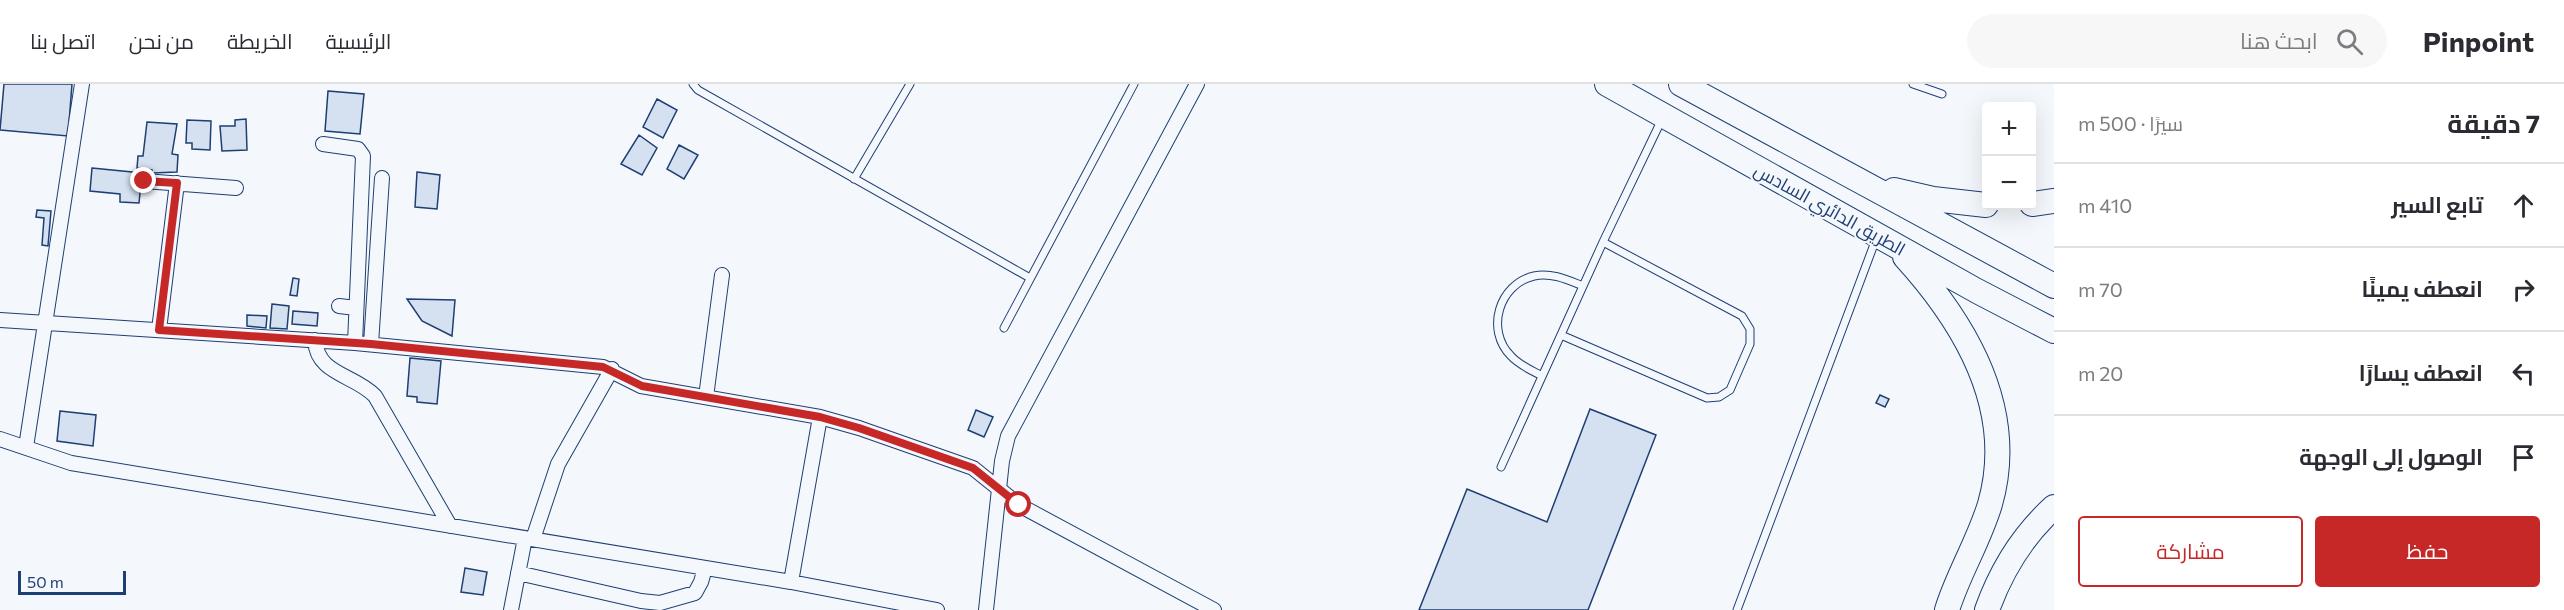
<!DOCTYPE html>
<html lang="ar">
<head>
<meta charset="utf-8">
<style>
  body { margin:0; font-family:Commissioner,Cairo,sans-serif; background:#f7f7f7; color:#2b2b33; direction:rtl }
  .controls { position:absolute; right:18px; top:18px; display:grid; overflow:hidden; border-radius:6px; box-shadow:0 6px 24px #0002 }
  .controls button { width:54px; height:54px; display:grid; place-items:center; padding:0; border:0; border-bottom:2px solid #e1e1e2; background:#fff; color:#2b2b33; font:30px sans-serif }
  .scale { position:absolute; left:18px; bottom:15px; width:108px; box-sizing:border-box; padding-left:6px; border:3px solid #1d3f73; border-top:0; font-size:16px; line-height:21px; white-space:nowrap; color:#1d3f73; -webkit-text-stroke:4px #f4f7fb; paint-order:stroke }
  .stop { position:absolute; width:18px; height:18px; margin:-14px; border:4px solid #c62828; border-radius:50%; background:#fff }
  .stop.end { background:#c62828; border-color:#fff; box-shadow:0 2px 6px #0008 }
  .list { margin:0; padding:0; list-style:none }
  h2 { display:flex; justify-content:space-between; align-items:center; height:78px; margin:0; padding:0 24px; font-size:26px }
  h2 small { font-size:20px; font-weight:400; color:#7c7c81 }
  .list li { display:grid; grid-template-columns:39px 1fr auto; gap:18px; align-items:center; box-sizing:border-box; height:84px; padding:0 24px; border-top:2px solid #e1e1e2 }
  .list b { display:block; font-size:22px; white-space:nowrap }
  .list em { font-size:20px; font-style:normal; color:#7c7c81 }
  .actions { display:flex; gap:12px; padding:18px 24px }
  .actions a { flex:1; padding:14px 0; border:2px solid #c62828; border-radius:6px; text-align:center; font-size:21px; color:#c62828 }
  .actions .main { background:#c62828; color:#fff }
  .icon { flex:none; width:33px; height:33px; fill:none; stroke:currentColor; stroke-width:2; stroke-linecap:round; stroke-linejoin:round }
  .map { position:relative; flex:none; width:2054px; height:526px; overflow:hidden; direction:ltr }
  header { display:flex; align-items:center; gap:36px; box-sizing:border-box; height:84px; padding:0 30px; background:#fff; border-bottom:2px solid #e1e1e2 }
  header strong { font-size:28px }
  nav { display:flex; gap:33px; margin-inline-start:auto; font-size:21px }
  .search { width:420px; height:54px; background:#f7f7f7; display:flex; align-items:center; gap:15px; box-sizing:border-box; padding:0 21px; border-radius:33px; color:#7c7c81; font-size:22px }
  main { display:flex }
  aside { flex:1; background:#fff }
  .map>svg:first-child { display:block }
</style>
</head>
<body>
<header>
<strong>Pinpoint</strong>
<div class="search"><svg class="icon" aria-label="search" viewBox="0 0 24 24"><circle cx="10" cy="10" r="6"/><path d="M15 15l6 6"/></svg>ابحث هنا</div>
<nav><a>الرئيسية</a><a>الخريطة</a><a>من نحن</a><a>اتصل بنا</a></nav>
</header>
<main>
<aside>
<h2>7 دقيقة<small>سيرًا · 500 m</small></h2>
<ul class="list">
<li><svg class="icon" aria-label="ahead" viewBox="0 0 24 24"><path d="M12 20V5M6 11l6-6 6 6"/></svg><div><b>تابع السير</b></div><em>410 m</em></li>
<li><svg class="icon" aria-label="right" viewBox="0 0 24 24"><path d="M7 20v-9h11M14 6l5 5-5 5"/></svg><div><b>انعطف يمينًا</b></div><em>70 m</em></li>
<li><svg class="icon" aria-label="left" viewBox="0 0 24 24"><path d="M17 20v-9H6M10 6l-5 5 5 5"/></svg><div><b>انعطف يسارًا</b></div><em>20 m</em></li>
<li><svg class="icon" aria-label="arrive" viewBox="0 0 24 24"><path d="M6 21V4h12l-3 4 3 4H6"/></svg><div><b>الوصول إلى الوجهة</b></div></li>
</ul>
<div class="actions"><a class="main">حفظ</a><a>مشاركة</a></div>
</aside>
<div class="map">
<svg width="2054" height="526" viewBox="0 0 2054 526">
  <rect width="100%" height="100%" fill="#f4f7fb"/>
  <path fill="#d5e0f0" stroke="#1d3f73" stroke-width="1.5" d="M 4,0 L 72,0 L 68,52 L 0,46 Z
    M 328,7 L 364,10 L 360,50 L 325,47 Z
    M 657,15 L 677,26 L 663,54 L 643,43 Z
    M 246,35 L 247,66 L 222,67 L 220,42 L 235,42 L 235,36 Z
    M 187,36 L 211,37 L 210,66 L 192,65 L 192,59 L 186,59 Z
    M 147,38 L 177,40 L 172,70 L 178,71 L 177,88 L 152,89 L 152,86 L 137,84 L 138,72 L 143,72 Z
    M 639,51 L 657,64 L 642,91 L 621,80 Z
    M 679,61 L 698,71 L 684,95 L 667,85 Z
    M 92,84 L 142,89 L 139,119 L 120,118 L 120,110 L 90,107 Z
    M 417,88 L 440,91 L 437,125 L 415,123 Z
    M 37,126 L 51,127 L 48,162 L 42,161 L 44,134 L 36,133 Z
    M 293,194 L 299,195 L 297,212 L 290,211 Z
    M 407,215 L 455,216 L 452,252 L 422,237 Z
    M 272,220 L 289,222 L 287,245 L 270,244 Z
    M 293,227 L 318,229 L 317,242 L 292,240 Z
    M 247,231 L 267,232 L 266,244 L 247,242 Z
    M 410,274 L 441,277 L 437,320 L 417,318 L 417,313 L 407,312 Z
    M 1880,311 L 1889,315 L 1885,323 L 1876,319 Z
    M 1590,325 L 1656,351 L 1588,526 L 1419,526 L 1467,405 L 1547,438 Z
    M 976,326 L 993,333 L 984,353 L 968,346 Z
    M 60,327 L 96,331 L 93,362 L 57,357 Z
    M 465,484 L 487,488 L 483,511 L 461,508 Z"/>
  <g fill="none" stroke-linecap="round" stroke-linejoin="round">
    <defs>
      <path id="lane" d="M 693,0 L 698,6 L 1030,194
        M 1913,0 L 1942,10
        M 854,95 L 910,0
        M 1004,244 L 1134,0
        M 1561,251 L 1707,314 L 1719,313 L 1730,306 L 1750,260 L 1750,245 L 1742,232 L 1603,158
        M 1542,292 C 1531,286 1519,281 1511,272 C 1485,246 1499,200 1534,192 C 1551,188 1568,196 1583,202
        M 1501,383 L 1603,158 L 1662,35
        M 1737,526 L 1876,155"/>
      <path id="street" d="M 323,60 L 358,65 L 363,72 L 355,259
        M 144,97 L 236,104
        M 339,222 L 356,224
        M 0,236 L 355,259 L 603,283 L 641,302 L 820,333 L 859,344 L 973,384 L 1019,421 L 1214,526
        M 159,246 L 177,99
        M 315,256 C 317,291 354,290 375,312 L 450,442
        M 371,260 L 382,94
        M 706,313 L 722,191
        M 0,355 L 71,379 L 791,498 L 937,526
        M 26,363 L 82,0
        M 533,455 L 558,380 L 612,285
        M 518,489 L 641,517 L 660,519 L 695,509 L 701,498 L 705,484
        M 791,498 L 820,333
        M 511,526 L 525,454
        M 986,526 L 1002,377 L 1008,352 L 1197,0"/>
      <path id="highway" d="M 1607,0 L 1977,207 L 2054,247
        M 1681,0 L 2054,202
        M 1894,106 L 1933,115 L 1986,121
        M 2032,120 L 2054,117
        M 1905,173 C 1966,240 2017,326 1990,420 C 1979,457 1958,490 1947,526
        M 1987,526 C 2001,487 2023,451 2054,423"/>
    </defs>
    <use href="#lane" stroke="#1d3f73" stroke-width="9"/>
    <use href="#street" stroke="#1d3f73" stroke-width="16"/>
    <use href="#highway" stroke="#1d3f73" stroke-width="26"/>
    <use href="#lane" stroke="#f4f7fb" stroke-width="7"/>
    <use href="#street" stroke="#f4f7fb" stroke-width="14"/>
    <use href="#highway" stroke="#f4f7fb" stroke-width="24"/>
  </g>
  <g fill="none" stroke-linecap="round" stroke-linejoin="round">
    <path stroke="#c62828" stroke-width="8" d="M 144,97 L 177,99 L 159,246 L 371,260 L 603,283 L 642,302 L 820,333 L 859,344 L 973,384 L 1019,421"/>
  </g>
  <g text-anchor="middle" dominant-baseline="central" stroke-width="4.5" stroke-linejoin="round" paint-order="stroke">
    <g font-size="18" fill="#1d3f73" stroke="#f4f7fb">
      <text transform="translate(1830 125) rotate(29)">الطريق الدائري السادس</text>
    </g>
  </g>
</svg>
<div class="controls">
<button>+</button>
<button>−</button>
</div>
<div class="scale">50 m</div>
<div class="stop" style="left:1019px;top:421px"></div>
<div class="stop end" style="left:144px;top:97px"></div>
</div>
</main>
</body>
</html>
